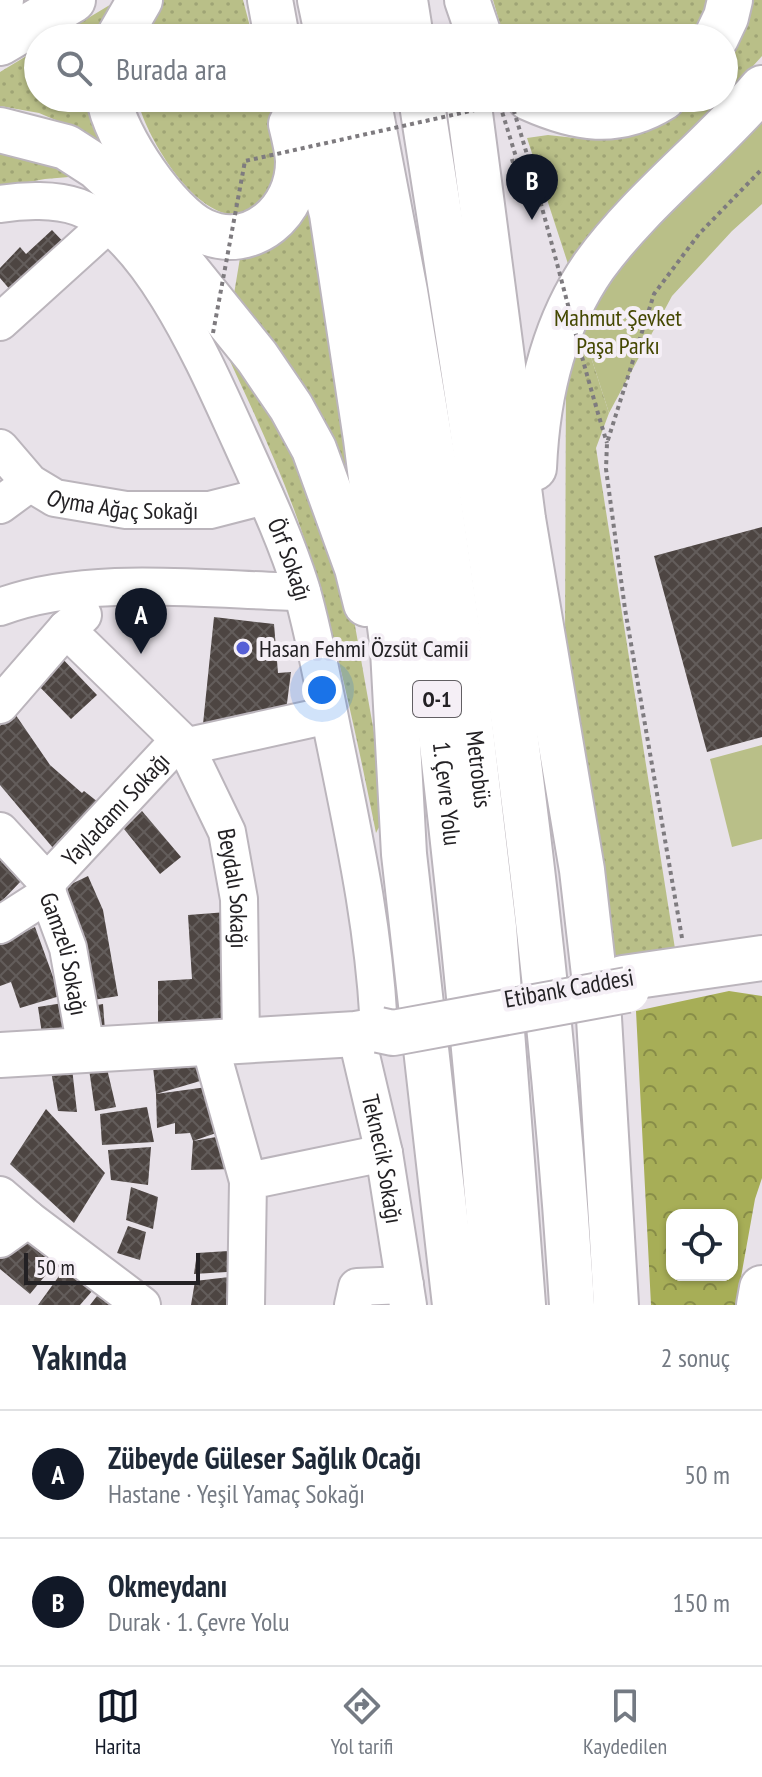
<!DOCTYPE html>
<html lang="tr">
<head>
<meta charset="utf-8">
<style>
  body { margin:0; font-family:"PT Sans Narrow",sans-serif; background:#f6f6f7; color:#1f2937 }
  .controls { position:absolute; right:24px; bottom:24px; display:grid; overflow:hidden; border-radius:16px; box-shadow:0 2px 6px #0004 }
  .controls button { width:72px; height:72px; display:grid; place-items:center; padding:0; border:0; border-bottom:2px solid #e0e1e3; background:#fff; color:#1f2937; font:40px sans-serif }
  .scale { position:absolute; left:24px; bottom:20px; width:176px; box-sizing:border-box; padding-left:8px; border:4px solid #232124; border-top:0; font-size:22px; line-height:28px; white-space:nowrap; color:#232124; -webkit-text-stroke:6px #f5eff6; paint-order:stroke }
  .you { position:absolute; left:322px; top:690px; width:28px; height:28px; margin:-20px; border:6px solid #fff; border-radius:50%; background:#1a73e8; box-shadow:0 0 0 12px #1a73e833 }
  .badge { display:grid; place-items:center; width:52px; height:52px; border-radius:50%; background:#111827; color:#fff; font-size:26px; font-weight:700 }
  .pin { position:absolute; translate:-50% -66px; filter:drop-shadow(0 2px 4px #0008) }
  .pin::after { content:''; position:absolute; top:42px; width:28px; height:24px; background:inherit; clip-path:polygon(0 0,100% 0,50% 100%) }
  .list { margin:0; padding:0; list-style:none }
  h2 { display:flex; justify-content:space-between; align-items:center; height:104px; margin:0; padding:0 32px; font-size:34px }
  h2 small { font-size:26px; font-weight:400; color:#747a83 }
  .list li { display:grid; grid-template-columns:52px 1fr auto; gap:24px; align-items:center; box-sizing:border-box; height:128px; padding:0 32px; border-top:2px solid #e0e1e3 }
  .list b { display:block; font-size:30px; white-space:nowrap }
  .list p { margin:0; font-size:26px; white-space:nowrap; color:#747a83 }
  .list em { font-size:26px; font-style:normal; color:#747a83 }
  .icon { flex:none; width:44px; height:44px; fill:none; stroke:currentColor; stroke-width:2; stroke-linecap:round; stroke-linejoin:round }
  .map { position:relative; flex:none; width:762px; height:1305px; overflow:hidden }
  .search { position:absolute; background:#fff; box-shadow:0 2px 6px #0004; left:24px; right:24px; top:24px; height:88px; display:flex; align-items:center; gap:20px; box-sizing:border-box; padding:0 28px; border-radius:44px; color:#747a83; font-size:30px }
  .sheet { height:360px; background:#fff }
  nav { display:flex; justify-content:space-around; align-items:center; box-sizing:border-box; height:112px; border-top:2px solid #e0e1e3; background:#fff; font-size:22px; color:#747a83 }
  nav a { display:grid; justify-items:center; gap:4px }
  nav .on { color:#111827 }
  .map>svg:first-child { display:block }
</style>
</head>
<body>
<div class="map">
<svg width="762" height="1305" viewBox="0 0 762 1305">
  <defs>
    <pattern id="grass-dots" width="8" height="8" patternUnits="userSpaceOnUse" patternTransform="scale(2)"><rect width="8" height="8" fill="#b9bf88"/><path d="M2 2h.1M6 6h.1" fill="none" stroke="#9fa475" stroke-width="1.8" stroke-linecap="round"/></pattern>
    <pattern id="forest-crowns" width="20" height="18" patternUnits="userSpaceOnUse" patternTransform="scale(2)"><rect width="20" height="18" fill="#a7ae57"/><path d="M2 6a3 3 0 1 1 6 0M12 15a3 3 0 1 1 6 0" fill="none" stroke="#888d48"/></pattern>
    <pattern id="building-cross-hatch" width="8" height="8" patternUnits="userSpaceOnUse" patternTransform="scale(2)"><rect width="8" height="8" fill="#4d4542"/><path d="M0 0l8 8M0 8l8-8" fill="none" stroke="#635d5b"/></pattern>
  </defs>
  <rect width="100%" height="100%" fill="#e8e2e9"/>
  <path fill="url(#grass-dots)" d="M 118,0 L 102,38 L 55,38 Z
    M 159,0 L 243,0 L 253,38 L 141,38 Z
    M 493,0 L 707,0 L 694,38 L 504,38 Z
    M 751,0 L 762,0 L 762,56 L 570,270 L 527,138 L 548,135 L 584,139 L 628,130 L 666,117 L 690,98 L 724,98 L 724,58 Z
    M 38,49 L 38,98 L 100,98 L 125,162 L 79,130 L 39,113 L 0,106 L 0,72 Z
    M 137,98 L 268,98 L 279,140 L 273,192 C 265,198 253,212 243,214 C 197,224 145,136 137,98 Z
    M 0,151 L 44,159 L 81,176 L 45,179 L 0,187 Z
    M 315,206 L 352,465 L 337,466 L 233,300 L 241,252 C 281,242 288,236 315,206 Z
    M 582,329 L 609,413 L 596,448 L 676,955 L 617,967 L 565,646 L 566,370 Z
    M 229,359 L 254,385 L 288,437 L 349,592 L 375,738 L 380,825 L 376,833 C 357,738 337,643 308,550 C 287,484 258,421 229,359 Z"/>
  <path fill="url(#forest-crowns)" fill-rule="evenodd" d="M 729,991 L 762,996 L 762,1178 L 755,1199 L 736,1305 L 651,1305 L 636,1011 ZM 672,1215 L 732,1215 L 732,1275 L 672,1275 Z"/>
  <path fill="#b9bf88" d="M 762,117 L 762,204 L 732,231 L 672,296 L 609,413 L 582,329 L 623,261 Z
    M 762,745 L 762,839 L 732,847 L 710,759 Z"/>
  <path fill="url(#building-cross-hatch)" d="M 52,230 L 72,251 L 18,299 L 0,278 L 0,268 L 20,247 L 26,254 Z
    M 762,527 L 762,737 L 707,752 L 654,556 Z
    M 214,617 L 274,624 L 278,673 L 291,672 L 286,711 L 203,724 Z
    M 58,654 L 97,695 L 71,719 L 33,680 Z
    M 13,711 L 50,765 L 82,793 L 84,791 L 112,813 L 64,861 L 0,785 L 0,726 Z
    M 142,811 L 181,857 L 160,874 L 124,829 Z
    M 0,857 L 22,880 L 0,903 Z
    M 88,876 L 103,910 L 118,996 L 87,1001 L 61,889 Z
    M 227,912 L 236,1030 L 158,1034 L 158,981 L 192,979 L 188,915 Z
    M 35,927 L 60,996 L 20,1008 L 11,982 L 0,986 L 0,943 Z
    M 63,1003 L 70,1044 L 44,1047 L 38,1007 Z
    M 103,1004 L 106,1044 L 85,1007 Z
    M 201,1047 L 207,1079 L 156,1094 L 207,1087 L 219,1132 L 193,1141 L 190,1133 L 175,1134 L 175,1123 L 157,1128 L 156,1094 L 151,1049 Z
    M 105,1060 L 116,1107 L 95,1111 L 88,1062 Z
    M 72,1068 L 77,1112 L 58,1111 L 51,1071 Z
    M 147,1107 L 154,1142 L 102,1145 L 100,1114 Z
    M 46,1109 L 105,1173 L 74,1223 L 10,1164 Z
    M 228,1135 L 237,1169 L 191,1170 L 193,1141 Z
    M 151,1147 L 148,1185 L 111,1180 L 108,1150 Z
    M 131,1187 L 158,1197 L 153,1229 L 126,1220 Z
    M 128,1226 L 146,1232 L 140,1260 L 117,1253 Z
    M 22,1232 L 59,1259 L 30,1294 L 0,1269 L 0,1258 Z
    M 244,1250 L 243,1271 L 194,1274 L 197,1253 Z
    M 67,1265 L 93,1290 L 80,1305 L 38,1305 Z
    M 238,1276 L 239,1305 L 191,1305 L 195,1281 Z
    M 97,1296 L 118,1305 L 90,1305 Z"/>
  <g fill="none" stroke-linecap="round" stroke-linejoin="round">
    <defs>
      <g id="minor">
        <path d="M 350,0 L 359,38"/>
        <path d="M 377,0 L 384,38"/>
        <path id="s1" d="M 372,98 L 409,291 L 438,465 L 470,689 L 498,927 L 527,1305"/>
        <path id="s2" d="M 0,204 C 23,200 56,199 78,207 C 152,234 210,375 241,442 C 263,491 285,537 301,588 C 316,640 325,695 336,748 C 355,841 375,934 379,1030"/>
        <path d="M 0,322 L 107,225"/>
        <path id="s3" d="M 0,448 L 30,483 L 55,498 L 126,510 L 210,510 L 265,496"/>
        <path d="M 0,505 L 30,483"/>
        <path d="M 0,607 C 87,574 209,590 302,592"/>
        <path id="s4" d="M 66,629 L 185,745 L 227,832 L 239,899 L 241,1040"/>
        <path d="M 0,705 L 66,629 L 83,615"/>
        <path id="s5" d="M 0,831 L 47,882 L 48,894 L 68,948 L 86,1048"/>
        <path id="s6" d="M 47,882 L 170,750 L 329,715"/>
        <path d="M 0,925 L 48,894"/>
        <path id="s7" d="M 356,1034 L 384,1153 L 408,1305"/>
        <path d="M 209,1042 L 248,1181"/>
        <path d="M 0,1195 L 28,1219 L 142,1305"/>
        <path d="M 0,1239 L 28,1219"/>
        <path d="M 246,1305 L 248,1181 L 384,1153"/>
        <path d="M 353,1305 L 357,1287 L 405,1285"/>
      </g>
      <path id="major" d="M 623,978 L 762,958
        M 0,1055 L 356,1034 L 379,1030
        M 759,1305 L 762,1288"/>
      <g id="highway">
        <path d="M 270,0 L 277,38"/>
        <path d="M 320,0 L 328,38"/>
        <path d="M 405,0 L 411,38"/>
        <path d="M 467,0 L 480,38"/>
        <path d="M 0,1 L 1,0"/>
        <path d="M 118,38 L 140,0"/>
        <path d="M 716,38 L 726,17 L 730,0"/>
        <path d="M 0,43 L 73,0"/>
        <path d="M 109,98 C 114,136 168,215 203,231 C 252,253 299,211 298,160 C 297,148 294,136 291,124"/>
        <path d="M 303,98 L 332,214 L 366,439 L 393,650 L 404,854 L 455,1305"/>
        <path id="s8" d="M 341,98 C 382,281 408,467 431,653 C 458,870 479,1087 496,1305"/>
        <path d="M 421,98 C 484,498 547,900 572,1305"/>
        <path d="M 468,98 L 523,519 L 582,870 L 599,1018 L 616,1305"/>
        <path d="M 529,98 C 576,119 617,127 663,98"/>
        <path d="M 0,130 L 66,147 L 97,167 L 123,191 L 257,357 L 291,407 L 314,449 L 357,568 L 366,604"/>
        <path d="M 534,468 C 537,398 553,325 594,266 C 642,200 709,150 762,88"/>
      </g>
    </defs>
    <use href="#minor" stroke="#bbb5bc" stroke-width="40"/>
    <use href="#major" stroke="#bbb5bc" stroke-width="48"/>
    <use href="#highway" stroke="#bbb5bc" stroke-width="48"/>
    <path stroke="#7e7b7f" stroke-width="4" stroke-dasharray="4 4" stroke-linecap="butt" d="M 512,159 L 515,171 L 520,170
      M 682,938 L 625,609 L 606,469 L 607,443 L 654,294 L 699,234 L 762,169"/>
    <use href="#minor" stroke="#fff" stroke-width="36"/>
    <use href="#major" stroke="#fff" stroke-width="44"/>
    <use href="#highway" stroke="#fff" stroke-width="44"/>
    <defs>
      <path id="major-bridge" d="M 379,1030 L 393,1033 L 627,990"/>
    </defs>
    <use href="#major-bridge" stroke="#bbb5bc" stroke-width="48" stroke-linecap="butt"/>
    <path stroke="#7e7b7f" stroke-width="4" stroke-dasharray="4 4" stroke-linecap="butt" d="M 500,105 L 520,170
      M 213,333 L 245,161 L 511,102 C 547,215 572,330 607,443"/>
    <use href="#major-bridge" stroke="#fff" stroke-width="44"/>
  </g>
  <circle fill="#565fd6" stroke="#f5eff6" stroke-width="3" cx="243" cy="648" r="8"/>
  <g text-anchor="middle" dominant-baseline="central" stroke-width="8" stroke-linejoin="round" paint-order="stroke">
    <rect fill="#f5eff6" stroke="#625f63" stroke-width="2" x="413" y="681" width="48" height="36" rx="6"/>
    <g font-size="22" font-weight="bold" fill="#232124">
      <text x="437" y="699">O-1</text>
    </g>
    <g font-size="24" fill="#454802" stroke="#f5eff6">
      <text x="618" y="317">Mahmut Şevket<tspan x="618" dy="28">Paşa Parkı</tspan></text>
    </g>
    <g font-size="24" fill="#232124" stroke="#f5eff6">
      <text stroke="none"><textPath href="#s3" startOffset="144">Oyma Ağaç Sokağı</textPath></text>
      <text stroke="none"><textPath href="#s2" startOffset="498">Örf Sokağı</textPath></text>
      <text stroke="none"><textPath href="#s1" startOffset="680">Metrobüs</textPath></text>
      <text stroke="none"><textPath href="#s8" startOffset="704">1. Çevre Yolu</textPath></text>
      <text stroke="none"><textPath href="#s6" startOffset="100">Yayladamı Sokağı</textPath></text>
      <text stroke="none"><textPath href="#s4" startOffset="320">Beydalı Sokağı</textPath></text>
      <text stroke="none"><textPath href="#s5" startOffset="144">Gamzeli Sokağı</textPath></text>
      <text transform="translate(569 988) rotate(-10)">Etibank Caddesi</text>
      <text stroke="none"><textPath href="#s7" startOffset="128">Teknecik Sokağı</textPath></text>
    </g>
    <g font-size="24" fill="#232124" stroke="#f5eff6" text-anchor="start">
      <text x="259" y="648">Hasan Fehmi Özsüt Camii</text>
    </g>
  </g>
</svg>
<div class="controls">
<button><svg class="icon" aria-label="locate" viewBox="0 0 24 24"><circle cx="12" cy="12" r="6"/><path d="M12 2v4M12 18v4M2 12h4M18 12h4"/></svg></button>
</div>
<div class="scale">50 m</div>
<div class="you"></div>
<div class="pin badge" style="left:141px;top:654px">A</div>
<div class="pin badge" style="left:532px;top:220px">B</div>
<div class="search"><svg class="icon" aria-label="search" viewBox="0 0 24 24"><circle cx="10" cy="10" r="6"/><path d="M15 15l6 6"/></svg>Burada ara</div>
</div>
<section class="sheet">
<h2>Yakında<small>2 sonuç</small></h2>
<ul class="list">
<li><span class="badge">A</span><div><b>Zübeyde Güleser Sağlık Ocağı</b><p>Hastane · Yeşil Yamaç Sokağı</p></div><em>50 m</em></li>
<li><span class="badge">B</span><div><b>Okmeydanı</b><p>Durak · 1. Çevre Yolu</p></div><em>150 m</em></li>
</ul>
</section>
<nav>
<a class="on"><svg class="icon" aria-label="map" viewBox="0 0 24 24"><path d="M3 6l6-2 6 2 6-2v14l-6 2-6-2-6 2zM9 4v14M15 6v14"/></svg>Harita</a>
<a><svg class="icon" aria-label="directions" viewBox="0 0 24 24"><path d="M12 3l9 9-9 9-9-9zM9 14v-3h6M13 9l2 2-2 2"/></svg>Yol tarifi</a>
<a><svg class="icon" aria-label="saved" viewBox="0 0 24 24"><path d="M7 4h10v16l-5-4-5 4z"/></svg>Kaydedilen</a>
</nav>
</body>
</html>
